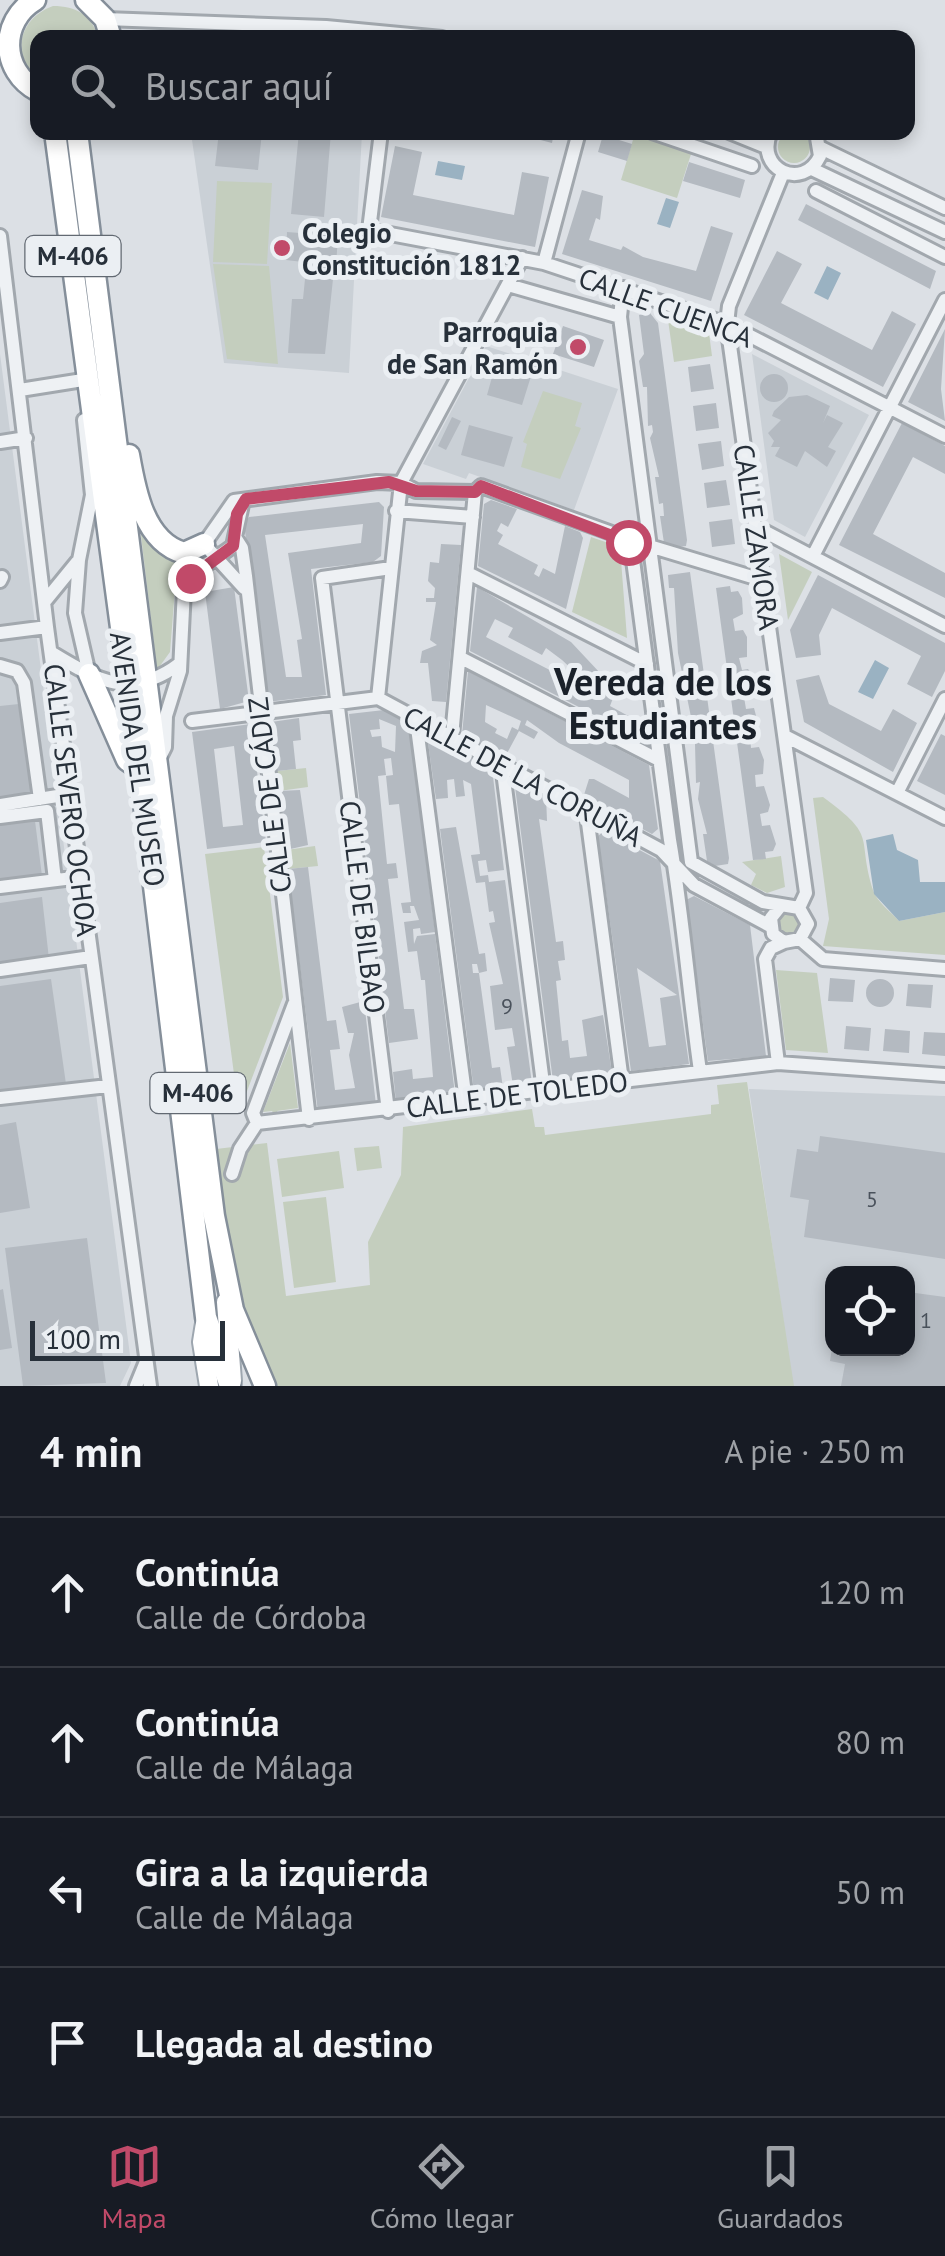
<!DOCTYPE html>
<html lang="es">
<head>
<meta charset="utf-8">
<style>
  body { margin:0; font-family:"PT Sans",sans-serif; background:#242831; color:#f1f3f6 }
  .controls { position:absolute; right:30px; bottom:30px; display:grid; overflow:hidden; border-radius:20px; box-shadow:0 5px 15px #0003 }
  .controls button { width:90px; height:90px; display:grid; place-items:center; padding:0; border:0; border-bottom:2px solid #363941; background:#171b24; color:#f1f3f6; font:50px sans-serif }
  .scale { position:absolute; left:30px; bottom:25px; width:195px; box-sizing:border-box; padding-left:10px; border:5px solid #27303a; border-top:0; font-size:28px; line-height:35px; white-space:nowrap; color:#27303a; -webkit-text-stroke:8px #ebeff3; paint-order:stroke }
  .stop { position:absolute; width:30px; height:30px; margin:-22px; border:8px solid #c14a69; border-radius:50%; background:#fff }
  .stop.end { background:#c14a69; border-color:#fff; box-shadow:0 2px 10px #0008 }
  .list { margin:0; padding:0; list-style:none }
  h2 { display:flex; justify-content:space-between; align-items:center; height:130px; margin:0; padding:0 40px; font-size:42px }
  h2 small { font-size:32px; font-weight:400; color:#9ea1a6 }
  .list li { display:grid; grid-template-columns:65px 1fr auto; gap:30px; align-items:center; box-sizing:border-box; height:150px; padding:0 40px; border-top:2px solid #363941 }
  .list b { display:block; font-size:38px; white-space:nowrap }
  .list p { margin:0; font-size:32px; white-space:nowrap; color:#9ea1a6 }
  .list em { font-size:32px; font-style:normal; color:#9ea1a6 }
  .icon { flex:none; width:55px; height:55px; fill:none; stroke:currentColor; stroke-width:2; stroke-linecap:round; stroke-linejoin:round }
  .map { position:relative; flex:none; width:945px; height:1386px; overflow:hidden }
  .search { position:absolute; background:#171b24; box-shadow:0 5px 15px #0003; left:30px; right:30px; top:30px; height:110px; display:flex; align-items:center; gap:25px; box-sizing:border-box; padding:0 35px; border-radius:20px; color:#9ea1a6; font-size:38px }
  .sheet { height:730px; background:#171b24 }
  nav { display:flex; justify-content:space-around; align-items:center; box-sizing:border-box; height:140px; border-top:2px solid #363941; background:#171b24; font-size:28px; color:#9ea1a6 }
  nav a { display:grid; justify-items:center; gap:5px }
  nav .on { color:#c14a69 }
  .map>svg:first-child { display:block }
</style>
</head>
<body>
<div class="map">
<svg width="945" height="1386" viewBox="0 0 945 1386">
  <rect width="100%" height="100%" fill="#dce0e5"/>
  <path fill="#cad0d6" fill-rule="evenodd" d="M 191,133 L 362,133 L 349,373 L 224,363 Z
    M 486,346 L 618,389 L 574,510 L 469,473 L 466,479 L 423,464 Z
    M 0,354 L 131,1363 L 120,1386 L 0,1386 Z
    M 752,354 L 869,415 L 805,537 L 774,520 Z
    M 749,1089 L 945,1096 L 945,1386 L 793,1386 ZM 832,1274 L 908,1274 L 908,1348 L 832,1348 Z"/>
  <path fill="#c4cebe" d="M 53,6 C 76,6 92,15 98,37 L 38,38 L 37,77 C 10,53 20,18 53,6 Z
    M778 147a16 16 0 1 1 32 0a16 16 0 1 1-32 0Z
    M 635,133 L 692,151 L 677,198 L 621,180 Z
    M 217,181 L 272,183 L 267,264 L 213,262 Z
    M 213,264 L 269,266 L 278,364 L 227,359 Z
    M 668,320 L 709,333 L 712,356 L 674,362 Z
    M 543,391 L 582,403 L 575,426 L 581,428 L 560,479 L 521,467 L 527,444 L 523,442 Z
    M 139,519 C 153,545 163,562 194,562 L 175,589 L 170,652 L 157,670 Z
    M 591,537 L 620,547 L 627,638 L 572,612 Z
    M 779,554 L 812,572 L 788,620 Z
    M 306,768 L 308,787 L 279,791 L 277,771 Z
    M 823,797 C 879,838 856,835 873,890 C 877,902 891,912 899,921 L 945,912 L 945,955 L 823,946 L 829,919 L 813,798 Z
    M 315,846 L 318,866 L 288,869 L 286,850 Z
    M 264,847 L 283,997 L 239,1112 L 205,854 Z
    M 781,856 L 785,887 L 767,893 L 751,885 L 756,874 L 742,862 Z
    M778 924a11 11 0 1 1 22 0a11 11 0 1 1-22 0Z
    M 776,970 L 817,973 L 828,1053 L 786,1050 Z
    M 290,1043 L 298,1108 L 277,1111 L 281,1118 L 277,1119 L 272,1111 L 263,1112 Z
    M 747,1082 L 794,1386 L 276,1386 C 232,1322 223,1225 216,1149 L 267,1143 L 286,1296 L 370,1285 L 368,1242 L 401,1175 L 403,1127 L 532,1109 L 535,1127 L 544,1127 L 545,1135 L 711,1114 L 711,1105 L 719,1104 L 717,1085 Z
    M 379,1146 L 382,1168 L 357,1171 L 354,1148 Z
    M 339,1151 L 344,1188 L 282,1197 L 277,1159 Z
    M 326,1197 L 336,1282 L 294,1288 L 283,1202 Z"/>
  <path fill="#9ab2c2" d="M 438,161 L 465,166 L 462,180 L 435,175 Z
    M 666,198 L 679,202 L 670,228 L 657,224 Z
    M 827,266 L 841,273 L 828,300 L 814,293 Z
    M 875,660 L 889,668 L 873,699 L 858,692 Z
    M 893,834 L 897,850 L 918,860 L 920,882 L 945,882 L 945,912 L 899,921 L 874,894 L 866,840 Z"/>
  <path fill="#b4bac1" fill-rule="evenodd" d="M 219,132 L 262,132 L 258,170 L 215,166 Z
    M 299,132 L 331,132 L 324,217 L 291,214 Z
    M 510,132 L 554,132 L 552,143 Z
    M 603,135 L 632,144 L 627,161 L 598,152 Z
    M 395,146 L 422,152 L 413,195 L 514,215 L 522,172 L 549,177 L 535,247 L 381,217 Z
    M 689,162 L 745,180 L 740,198 L 683,181 Z
    M 582,190 L 603,196 L 600,220 L 596,218 L 589,240 L 621,250 L 623,246 L 643,257 L 696,271 L 711,226 L 733,233 L 711,301 L 562,254 Z
    M 806,204 L 936,271 L 930,289 L 798,220 Z
    M 287,232 L 338,236 L 336,266 L 286,260 Z
    M 777,251 L 802,264 L 781,303 L 872,350 L 892,311 L 916,324 L 883,387 L 744,315 Z
    M 305,279 L 333,279 L 325,354 L 288,353 L 292,299 L 303,299 Z
    M 650,313 L 658,323 L 687,540 L 686,546 L 671,548 L 664,543 L 660,516 L 664,516 L 663,503 L 659,504 L 655,477 L 659,477 L 650,438 L 653,432 L 652,425 L 648,426 L 647,387 L 643,387 L 639,361 L 644,354 L 639,315 Z
    M 563,326 L 604,340 L 594,367 L 553,354 Z
    M 945,329 L 941,389 L 945,421 L 908,402 Z
    M 496,363 L 532,373 L 522,405 L 487,395 Z
    M 710,364 L 714,389 L 691,392 L 688,367 Z
    M760 388a14 14 0 1 1 28 0a14 14 0 1 1-28 0Z
    M 807,395 L 830,406 L 823,423 L 827,415 L 843,423 L 828,447 L 836,451 L 827,467 L 805,451 L 797,467 L 775,456 L 780,447 L 771,447 L 774,441 L 768,433 L 781,420 L 772,416 L 774,411 L 789,397 Z
    M 716,403 L 719,428 L 696,431 L 693,406 Z
    M 452,417 L 461,421 L 446,450 L 438,446 Z
    M 902,423 L 945,446 L 945,474 L 913,457 L 873,534 L 945,573 L 945,598 L 839,545 Z
    M 469,425 L 513,437 L 504,467 L 461,455 Z
    M 721,441 L 724,466 L 702,470 L 698,444 Z
    M 726,480 L 730,505 L 707,508 L 704,483 Z
    M 491,500 L 517,509 L 508,527 L 501,523 L 497,531 L 503,535 L 498,544 L 538,565 L 534,574 L 539,577 L 543,568 L 555,574 L 565,526 L 580,532 L 583,538 L 566,609 L 478,566 L 484,504 Z
    M 379,502 L 384,507 L 381,556 L 373,562 L 311,569 L 326,695 L 267,702 L 244,524 L 249,517 ZM 363,524 L 361,543 L 288,553 L 302,639 L 297,640 L 302,677 L 286,677 L 265,535 Z
    M 732,519 L 735,544 L 712,547 L 709,522 Z
    M 441,544 L 461,545 L 446,702 L 432,701 L 428,663 L 420,663 L 422,651 L 437,645 L 430,640 L 436,602 L 426,602 L 426,598 L 434,598 L 435,588 L 428,581 L 430,562 L 439,563 Z
    M 690,572 L 729,858 L 728,864 L 715,866 L 707,861 L 703,834 L 707,834 L 698,799 L 700,782 L 696,783 L 695,744 L 691,744 L 687,718 L 691,717 L 678,653 L 674,588 L 669,588 L 668,575 Z
    M 818,575 L 945,643 L 945,671 L 932,697 L 907,684 L 921,656 L 832,608 L 819,635 L 821,655 L 796,658 L 790,630 Z
    M 730,586 L 731,592 L 738,591 L 742,598 L 743,614 L 733,619 L 735,631 L 743,630 L 747,637 L 747,657 L 739,658 L 742,670 L 748,669 L 753,676 L 754,688 L 752,696 L 744,697 L 746,709 L 754,708 L 759,727 L 757,735 L 750,736 L 751,748 L 759,747 L 764,760 L 763,774 L 755,775 L 756,787 L 764,786 L 770,805 L 768,812 L 760,814 L 762,826 L 770,825 L 776,844 L 773,851 L 765,852 L 766,859 L 753,860 L 716,588 Z
    M 234,587 L 249,701 L 220,709 L 205,592 Z
    M 477,587 L 571,642 L 616,690 L 610,706 L 645,725 L 639,738 L 470,651 ZM 495,619 L 513,628 L 508,637 L 542,655 L 546,648 L 562,660 L 577,674 L 573,682 L 486,637 Z
    M 468,671 L 649,765 L 658,829 L 652,834 L 583,798 L 589,779 L 594,779 L 629,798 L 629,780 L 559,743 L 527,720 L 525,725 L 538,732 L 534,739 L 519,731 L 505,757 L 462,735 ZM 486,705 L 521,721 L 518,730 L 512,727 L 507,739 L 495,733 L 497,729 L 485,722 Z
    M 819,675 L 829,704 L 881,731 L 893,709 L 917,723 L 893,772 L 804,722 L 796,680 Z
    M 19,704 L 31,793 L 0,797 L 0,706 Z
    M 384,710 L 409,723 L 435,932 L 421,934 L 420,928 L 413,929 L 414,944 L 417,936 L 435,934 L 455,1094 L 396,1102 L 393,1072 L 412,1069 L 413,1079 L 433,1077 L 425,980 L 421,980 L 417,951 L 408,952 L 404,922 L 419,920 L 414,906 L 410,906 L 411,913 L 403,913 L 401,903 L 411,902 L 399,804 L 389,805 L 386,776 L 393,775 L 391,758 L 384,759 L 386,775 L 378,776 L 387,864 L 396,863 L 398,878 L 388,879 L 404,1009 L 414,1009 L 418,1039 L 389,1043 L 349,714 ZM 379,719 L 396,726 L 395,752 L 382,747 L 381,736 L 372,737 L 370,730 L 380,729 Z
    M 299,718 L 301,740 L 293,741 L 296,769 L 277,771 L 271,722 Z
    M 251,724 L 266,842 L 207,849 L 192,732 ZM 234,746 L 243,825 L 223,827 L 214,749 Z
    M 941,734 L 945,736 L 945,795 L 917,781 Z
    M 436,737 L 492,768 L 504,870 L 488,872 L 486,860 L 478,861 L 480,876 L 488,875 L 489,882 L 505,880 L 532,1084 L 513,1086 L 507,1047 L 515,1046 L 512,1028 L 495,1030 L 490,986 L 503,984 L 489,923 L 495,922 L 493,911 L 489,912 L 485,882 L 476,883 L 471,855 L 480,854 L 471,784 L 463,780 L 465,796 L 456,797 L 454,779 L 447,780 L 448,798 L 436,799 L 428,743 Z
    M 514,779 L 546,796 L 547,821 L 539,819 L 556,942 L 563,941 L 565,960 L 558,961 L 561,980 L 556,981 L 562,1041 L 568,1040 L 570,1058 L 587,1056 L 582,1020 L 603,1015 L 612,1073 L 553,1081 Z
    M 300,790 L 308,845 L 286,850 L 279,791 Z
    M 35,821 L 42,876 L 0,881 L 0,825 Z
    M 456,827 L 479,954 L 485,953 L 487,971 L 479,973 L 477,964 L 472,964 L 473,973 L 479,973 L 492,1068 L 500,1067 L 503,1088 L 474,1091 L 440,829 Z
    M 604,831 L 660,861 L 689,1064 L 631,1071 L 598,836 ZM 637,968 L 677,995 L 660,998 L 666,1045 L 649,1047 Z
    M 308,867 L 327,1021 L 336,1020 L 340,1049 L 330,1050 L 335,1090 L 355,1088 L 349,1055 L 354,1033 L 348,1033 L 342,1007 L 364,1001 L 376,1105 L 318,1112 L 288,869 Z
    M 694,896 L 750,925 L 766,1056 L 708,1061 L 686,900 Z
    M 42,897 L 49,959 L 0,965 L 0,903 Z
    M 830,978 L 855,980 L 853,1002 L 828,1001 Z
    M 51,979 L 66,1084 L 0,1093 L 0,986 Z
    M866 993a14 14 0 1 1 28 0a14 14 0 1 1-28 0Z
    M 908,984 L 933,985 L 931,1008 L 906,1006 Z
    M 846,1026 L 871,1028 L 869,1051 L 844,1049 Z
    M 885,1029 L 910,1031 L 909,1053 L 883,1051 Z
    M 924,1032 L 945,1033 L 945,1056 L 922,1054 Z
    M 16,1122 L 30,1208 L 0,1213 L 0,1125 Z
    M 820,1136 L 945,1153 L 945,1259 L 804,1237 L 809,1200 L 790,1197 L 797,1149 L 818,1152 Z
    M 87,1238 L 106,1383 L 23,1386 L 5,1248 Z
    M 3,1289 L 12,1348 L 0,1350 L 0,1290 Z
    M 908,1292 L 945,1297 L 945,1386 L 841,1386 L 845,1364 L 830,1361 L 832,1348 L 908,1348 Z"/>
  <g fill="none" stroke-linecap="round" stroke-linejoin="round">
    <defs>
      <path id="minor" d="M 105,19 L 326,27 L 442,38
        M 381,132 L 369,230 L 544,263 L 727,324 L 945,436
        M 652,132 L 752,166
        M 729,132 L 766,147
        M 771,132 C 754,169 803,192 820,156 L 816,132
        M 821,148 L 945,208
        M 812,169 L 945,232
        M 783,173 L 729,306 L 727,324 L 806,893 L 799,908
        M 816,191 L 945,257
        M 0,236 L 47,627 L 150,1386
        M 544,263 L 579,132
        M 508,285 L 620,317
        M 623,288 L 620,317 L 691,862
        M 20,390 L 89,379
        M 84,420 L 92,495 L 79,560 L 75,613 L 89,674
        M 0,442 L 26,438
        M 396,511 L 473,517
        M 756,527 L 945,626
        M 235,537 L 242,548 L 246,576 L 309,1119
        M 631,545 L 670,840 C 683,915 689,994 700,1071
        M 813,556 L 945,300
        M 470,574 L 647,664
        M 0,581 L 2,577
        M 244,588 L 204,544 L 234,501 L 377,482 L 401,483 L 416,491 L 475,492 L 481,486 L 620,536 L 631,545 L 646,545 L 762,580
        M 46,600 L 77,562
        M 0,633 L 47,627
        M 52,653 C 98,681 131,700 179,664
        M 461,658 L 659,760
        M 0,666 L 17,671 L 24,683 L 40,799
        M 378,698 L 401,483 L 522,258
        M 416,720 L 466,1101
        M 192,721 L 378,698 L 661,850 L 694,885 L 770,926
        M 452,736 L 475,492
        M 785,736 L 945,818
        M 158,761 L 165,747 L 166,716 L 180,671 L 184,589 L 196,572 L 233,546 L 243,500
        M 502,764 L 544,1091
        M 897,793 L 945,699
        M 0,805 L 70,794
        M 586,808 L 622,1081
        M 0,817 L 47,811 L 55,880
        M 691,862 L 763,902 L 799,908 L 808,924 L 800,939 L 784,942 L 773,934 L 771,918 L 779,908
        M 0,887 L 81,877
        M 800,939 L 823,959 L 945,969
        M 0,970 L 91,957
        M 778,1063 L 765,959 L 771,948 L 784,942
        M 0,1098 L 108,1086
        M 388,1111 L 322,578 L 391,568
        M 257,1123 L 778,1063 L 945,1075
        M 257,1123 L 253,1113 L 294,1004
        M 232,1174 L 240,1149 L 257,1123
        M 136,1386 L 145,1364"/>
      <path id="major" d="M 226,1302 L 232,1381
        M 206,1317 L 202,1342 L 209,1386"/>
      <path id="highway" d="M 35,0 C 0,21 0,71 38,91
        M 86,0 L 105,19 L 111,38
        M 55,132 L 140,770 L 206,1317 L 230,1386
        M 77,132 L 214,1216 L 233,1310 L 265,1386
        M 129,455 C 135,490 144,542 184,553 L 204,544
        M 89,674 L 127,760 L 134,765"/>
    </defs>
    <use href="#minor" stroke="#a2a8ae" stroke-width="18"/>
    <use href="#major" stroke="#9da6af" stroke-width="22"/>
    <use href="#highway" stroke="#858f9a" stroke-width="25"/>
    <use href="#minor" stroke="#eef1f4" stroke-width="12"/>
    <use href="#major" stroke="#fff" stroke-width="18"/>
    <use href="#highway" stroke="#fff" stroke-width="20"/>
  </g>
  <g fill="none" stroke-linecap="round" stroke-linejoin="round">
    <path stroke="#c14a69" stroke-width="12" d="M 190,578 L 233,546 L 237,514 L 246,499 L 389,482 L 416,491 L 475,492 L 481,486 L 628,542"/>
  </g>
  <g fill="#c14a69" stroke="#ebeff3" stroke-width="4">
    <circle cx="282" cy="248" r="10"/>
    <circle cx="578" cy="347" r="10"/>
  </g>
  <g text-anchor="middle" dominant-baseline="central" stroke-width="10" stroke-linejoin="round" paint-order="stroke">
    <g font-size="22" fill="#4a525c">
      <text x="507" y="1006">9</text>
      <text x="872" y="1199">5</text>
      <text x="926" y="1320">1</text>
    </g>
    <g fill="#ebeff3" stroke="#626972" stroke-width="2.5">
      <rect x="25.5" y="236" width="95" height="40" rx="8"/>
      <rect x="150.5" y="1073" width="95" height="40" rx="8"/>
    </g>
    <g font-size="25" font-weight="bold" fill="#27303a">
      <text x="73" y="256">M-406</text>
      <text x="198" y="1093">M-406</text>
    </g>
    <g font-size="28" font-weight="bold" fill="#27303a" stroke="#ebeff3" text-anchor="start">
      <text x="302" y="232">Colegio<tspan x="302" dy="32">Constitución 1812</tspan></text>
      <text x="558" y="331" text-anchor="end">Parroquia<tspan x="558" dy="32">de San Ramón</tspan></text>
    </g>
    <g font-size="28" fill="#27303a" stroke="#ebeff3">
      <text transform="translate(666 307) rotate(20)">CALLE CUENCA</text>
      <text transform="translate(757 537) rotate(82)">CALLE ZAMORA</text>
      <text transform="translate(138 759) rotate(82)">AVENIDA DEL MUSEO</text>
      <text transform="translate(523 776) rotate(28)">CALLE DE LA CORUÑA</text>
      <text transform="translate(269 795) rotate(-97)">CALLE DE CÁDIZ</text>
      <text transform="translate(71 800) rotate(83)">CALLE SEVERO OCHOA</text>
      <text transform="translate(363 907) rotate(83)">CALLE DE BILBAO</text>
      <text transform="translate(517 1094) rotate(-7)">CALLE DE TOLEDO</text>
    </g>
    <g font-size="38" font-weight="bold" fill="#1a212a" stroke="#ebeff3">
      <text x="663" y="680">Vereda de los<tspan x="663" dy="44">Estudiantes</tspan></text>
    </g>
  </g>
</svg>
<div class="controls">
<button><svg class="icon" aria-label="locate" viewBox="0 0 24 24"><circle cx="12" cy="12" r="6"/><path d="M12 2v4M12 18v4M2 12h4M18 12h4"/></svg></button>
</div>
<div class="scale">100 m</div>
<div class="stop" style="left:628px;top:542px"></div>
<div class="stop end" style="left:190px;top:578px"></div>
<div class="search"><svg class="icon" aria-label="search" viewBox="0 0 24 24"><circle cx="10" cy="10" r="6"/><path d="M15 15l6 6"/></svg>Buscar aquí</div>
</div>
<section class="sheet">
<h2>4 min<small>A pie · 250 m</small></h2>
<ul class="list">
<li><svg class="icon" aria-label="ahead" viewBox="0 0 24 24"><path d="M12 20V5M6 11l6-6 6 6"/></svg><div><b>Continúa</b><p>Calle de Córdoba</p></div><em>120 m</em></li>
<li><svg class="icon" aria-label="ahead" viewBox="0 0 24 24"><path d="M12 20V5M6 11l6-6 6 6"/></svg><div><b>Continúa</b><p>Calle de Málaga</p></div><em>80 m</em></li>
<li><svg class="icon" aria-label="left" viewBox="0 0 24 24"><path d="M17 20v-9H6M10 6l-5 5 5 5"/></svg><div><b>Gira a la izquierda</b><p>Calle de Málaga</p></div><em>50 m</em></li>
<li><svg class="icon" aria-label="arrive" viewBox="0 0 24 24"><path d="M6 21V4h12l-3 4 3 4H6"/></svg><div><b>Llegada al destino</b></div></li>
</ul>
</section>
<nav>
<a class="on"><svg class="icon" aria-label="map" viewBox="0 0 24 24"><path d="M3 6l6-2 6 2 6-2v14l-6 2-6-2-6 2zM9 4v14M15 6v14"/></svg>Mapa</a>
<a><svg class="icon" aria-label="directions" viewBox="0 0 24 24"><path d="M12 3l9 9-9 9-9-9zM9 14v-3h6M13 9l2 2-2 2"/></svg>Cómo llegar</a>
<a><svg class="icon" aria-label="saved" viewBox="0 0 24 24"><path d="M7 4h10v16l-5-4-5 4z"/></svg>Guardados</a>
</nav>
</body>
</html>
